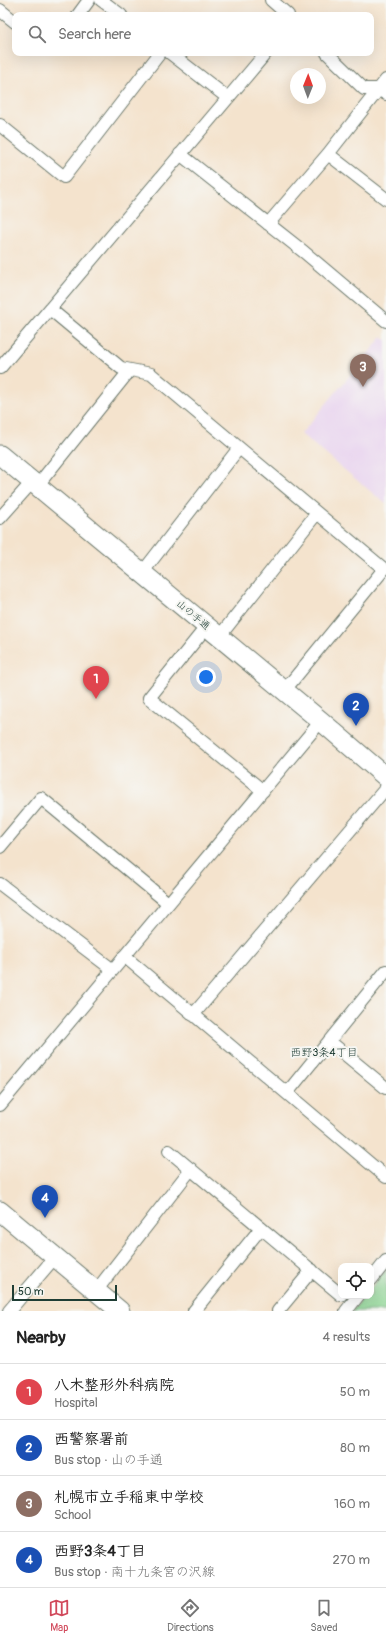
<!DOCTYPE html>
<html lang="en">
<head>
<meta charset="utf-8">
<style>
  body { margin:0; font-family:Pangolin,"Klee One",sans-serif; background:#f6f6f6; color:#222 }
  .controls { position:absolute; right:12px; bottom:12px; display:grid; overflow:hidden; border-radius:8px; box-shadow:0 4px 16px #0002 }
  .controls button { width:36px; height:36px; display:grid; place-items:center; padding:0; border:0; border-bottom:1px solid #e0e0e0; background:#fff; color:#222; font:20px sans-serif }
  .compass { position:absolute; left:290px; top:68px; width:36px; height:36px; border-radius:50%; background:#fff; box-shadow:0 4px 16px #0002; rotate:1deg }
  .scale { position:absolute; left:12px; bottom:10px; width:105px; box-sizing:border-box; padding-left:4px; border:2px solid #1f3d34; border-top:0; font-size:11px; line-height:14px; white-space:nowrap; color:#1f3d34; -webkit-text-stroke:3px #f6f6f2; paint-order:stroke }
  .you { position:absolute; left:206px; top:677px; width:14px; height:14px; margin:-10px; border:3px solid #fff; border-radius:50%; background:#1a73e8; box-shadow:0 0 0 6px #1a73e833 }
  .badge { display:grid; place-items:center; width:26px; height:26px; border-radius:50%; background:#d1495b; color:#fff; font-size:13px; font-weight:700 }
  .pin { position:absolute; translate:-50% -33px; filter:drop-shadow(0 1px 2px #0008) }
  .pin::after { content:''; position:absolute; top:21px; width:14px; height:12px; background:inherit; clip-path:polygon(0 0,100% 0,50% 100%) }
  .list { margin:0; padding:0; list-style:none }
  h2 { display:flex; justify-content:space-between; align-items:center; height:52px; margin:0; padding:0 16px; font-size:17px }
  h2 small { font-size:13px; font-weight:400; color:#767676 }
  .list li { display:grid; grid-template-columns:26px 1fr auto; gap:12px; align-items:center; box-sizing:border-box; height:56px; padding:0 16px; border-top:1px solid #e0e0e0 }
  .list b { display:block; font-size:15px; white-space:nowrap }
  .list p { margin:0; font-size:13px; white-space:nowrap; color:#767676 }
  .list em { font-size:13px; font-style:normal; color:#767676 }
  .icon { flex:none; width:22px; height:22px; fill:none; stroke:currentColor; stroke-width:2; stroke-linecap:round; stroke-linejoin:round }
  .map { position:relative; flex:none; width:386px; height:1311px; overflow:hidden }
  .search { position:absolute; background:#fff; box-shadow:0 4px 16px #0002; left:12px; right:12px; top:12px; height:44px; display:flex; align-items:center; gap:10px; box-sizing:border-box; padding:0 14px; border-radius:8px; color:#767676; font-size:15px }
  .sheet { height:276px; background:#fff }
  nav { display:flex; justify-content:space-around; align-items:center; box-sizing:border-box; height:56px; border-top:1px solid #e0e0e0; background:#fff; font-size:11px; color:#767676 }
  nav a { display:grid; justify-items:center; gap:2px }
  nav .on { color:#d1495b }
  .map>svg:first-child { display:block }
</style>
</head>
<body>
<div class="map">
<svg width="386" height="1311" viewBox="0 0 386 1311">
  <rect width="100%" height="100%" fill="#f6f6f2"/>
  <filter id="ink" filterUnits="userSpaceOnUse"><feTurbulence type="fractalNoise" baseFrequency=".025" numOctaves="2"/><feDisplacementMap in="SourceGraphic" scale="8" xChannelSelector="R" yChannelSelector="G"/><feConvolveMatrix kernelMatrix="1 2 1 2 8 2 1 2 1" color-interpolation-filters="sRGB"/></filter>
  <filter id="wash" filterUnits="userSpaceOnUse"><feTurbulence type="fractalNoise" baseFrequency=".012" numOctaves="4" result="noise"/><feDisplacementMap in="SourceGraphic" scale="16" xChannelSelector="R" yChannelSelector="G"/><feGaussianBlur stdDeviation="0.9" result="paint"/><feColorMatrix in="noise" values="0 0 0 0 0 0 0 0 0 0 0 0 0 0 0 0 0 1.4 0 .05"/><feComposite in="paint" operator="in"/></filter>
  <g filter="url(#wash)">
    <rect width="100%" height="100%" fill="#f4e3cd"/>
    <path fill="#e8d2ef" d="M 382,337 L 386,340 L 386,504 L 301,434 Z"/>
    <path fill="#8ad592" stroke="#548963" d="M 386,1270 L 386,1311 L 352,1311 L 365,1296 L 371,1296 L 371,1288 Z"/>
  </g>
  <g filter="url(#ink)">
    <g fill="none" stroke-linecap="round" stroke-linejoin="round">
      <defs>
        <path id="street" d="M 101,0 L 121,15
          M 271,0 L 288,15
          M 0,10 L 15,22
          M 78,15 L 89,0
          M 170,53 L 228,98
          M 327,53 L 364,89 L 378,89 L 386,94
          M 0,125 L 64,177 L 160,53
          M 180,154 L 304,252 L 386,321
          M 328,154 L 386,199
          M 268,224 L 328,154 L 386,80
          M 50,309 L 121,368 L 151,374 L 384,569 L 284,691
          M 0,368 L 266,53
          M 37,486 L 130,370
          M 0,518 L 33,481
          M 142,573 L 239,448
          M 207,626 L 149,698 L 263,791
          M 219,637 L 317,513
          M 0,847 L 41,798 L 168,903
          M 0,884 L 113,970
          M 124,956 L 386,1177
          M 193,1015 L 386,788
          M 329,1041 L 386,1088
          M 287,1093 L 386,971
          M 0,1105 L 321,721
          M 169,1151 L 341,1295
          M 371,1280 L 386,1261
          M 96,1291 L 191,1169
          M 9,1311 L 55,1257
          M 194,1311 L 261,1228
          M 278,1311 L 312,1270
          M 346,1311 L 358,1296"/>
        <path id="primary" d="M 0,455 L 321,721 L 386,777
          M 0,1211 L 120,1311"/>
      </defs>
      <use href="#street" stroke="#6a776a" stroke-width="14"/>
      <use href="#primary" stroke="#6a776a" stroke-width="21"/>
      <use href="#street" stroke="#fff" stroke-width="12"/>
      <use href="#primary" stroke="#fff" stroke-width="19"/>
    </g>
  </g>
  <g text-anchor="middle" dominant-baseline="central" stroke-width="4" stroke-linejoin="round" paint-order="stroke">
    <g font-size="10" fill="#1f3d34" stroke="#f6f6f2">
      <text transform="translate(193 615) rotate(40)">山の手通</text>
    </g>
    <g font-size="11" fill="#1f3d34" stroke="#f6f6f2">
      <text x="324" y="1052">西野3条4丁目</text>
    </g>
  </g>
</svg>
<div class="controls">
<button><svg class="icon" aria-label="locate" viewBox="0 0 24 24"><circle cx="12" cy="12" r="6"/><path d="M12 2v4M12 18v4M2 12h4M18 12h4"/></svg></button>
</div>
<svg class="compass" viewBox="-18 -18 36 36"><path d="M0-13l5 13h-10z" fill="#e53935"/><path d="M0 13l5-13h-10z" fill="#767676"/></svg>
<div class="scale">50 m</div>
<div class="you"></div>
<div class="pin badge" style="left:96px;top:699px;background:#e0444e">1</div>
<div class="pin badge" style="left:356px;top:726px;background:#1a4fb4">2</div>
<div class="pin badge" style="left:363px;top:387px;background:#8d6e63">3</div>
<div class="pin badge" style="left:45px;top:1218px;background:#1a4fb4">4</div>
<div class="search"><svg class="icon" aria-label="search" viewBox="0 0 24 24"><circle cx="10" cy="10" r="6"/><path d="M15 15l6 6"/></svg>Search here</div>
</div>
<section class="sheet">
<h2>Nearby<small>4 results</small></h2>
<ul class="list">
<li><span class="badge" style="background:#e0444e">1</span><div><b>八木整形外科病院</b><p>Hospital</p></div><em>50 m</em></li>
<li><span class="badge" style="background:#1a4fb4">2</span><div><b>西警察署前</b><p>Bus stop · 山の手通</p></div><em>80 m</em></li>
<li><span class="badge" style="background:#8d6e63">3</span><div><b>札幌市立手稲東中学校</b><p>School</p></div><em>160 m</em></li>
<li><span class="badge" style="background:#1a4fb4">4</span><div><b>西野3条4丁目</b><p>Bus stop · 南十九条宮の沢線</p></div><em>270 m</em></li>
</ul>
</section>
<nav>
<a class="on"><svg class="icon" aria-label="map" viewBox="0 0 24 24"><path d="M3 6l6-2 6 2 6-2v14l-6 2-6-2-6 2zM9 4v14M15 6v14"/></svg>Map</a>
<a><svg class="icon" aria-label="directions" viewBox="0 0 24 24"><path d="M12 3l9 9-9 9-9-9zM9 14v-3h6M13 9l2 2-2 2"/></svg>Directions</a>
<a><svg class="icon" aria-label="saved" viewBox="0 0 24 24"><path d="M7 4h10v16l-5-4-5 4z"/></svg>Saved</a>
</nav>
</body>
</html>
